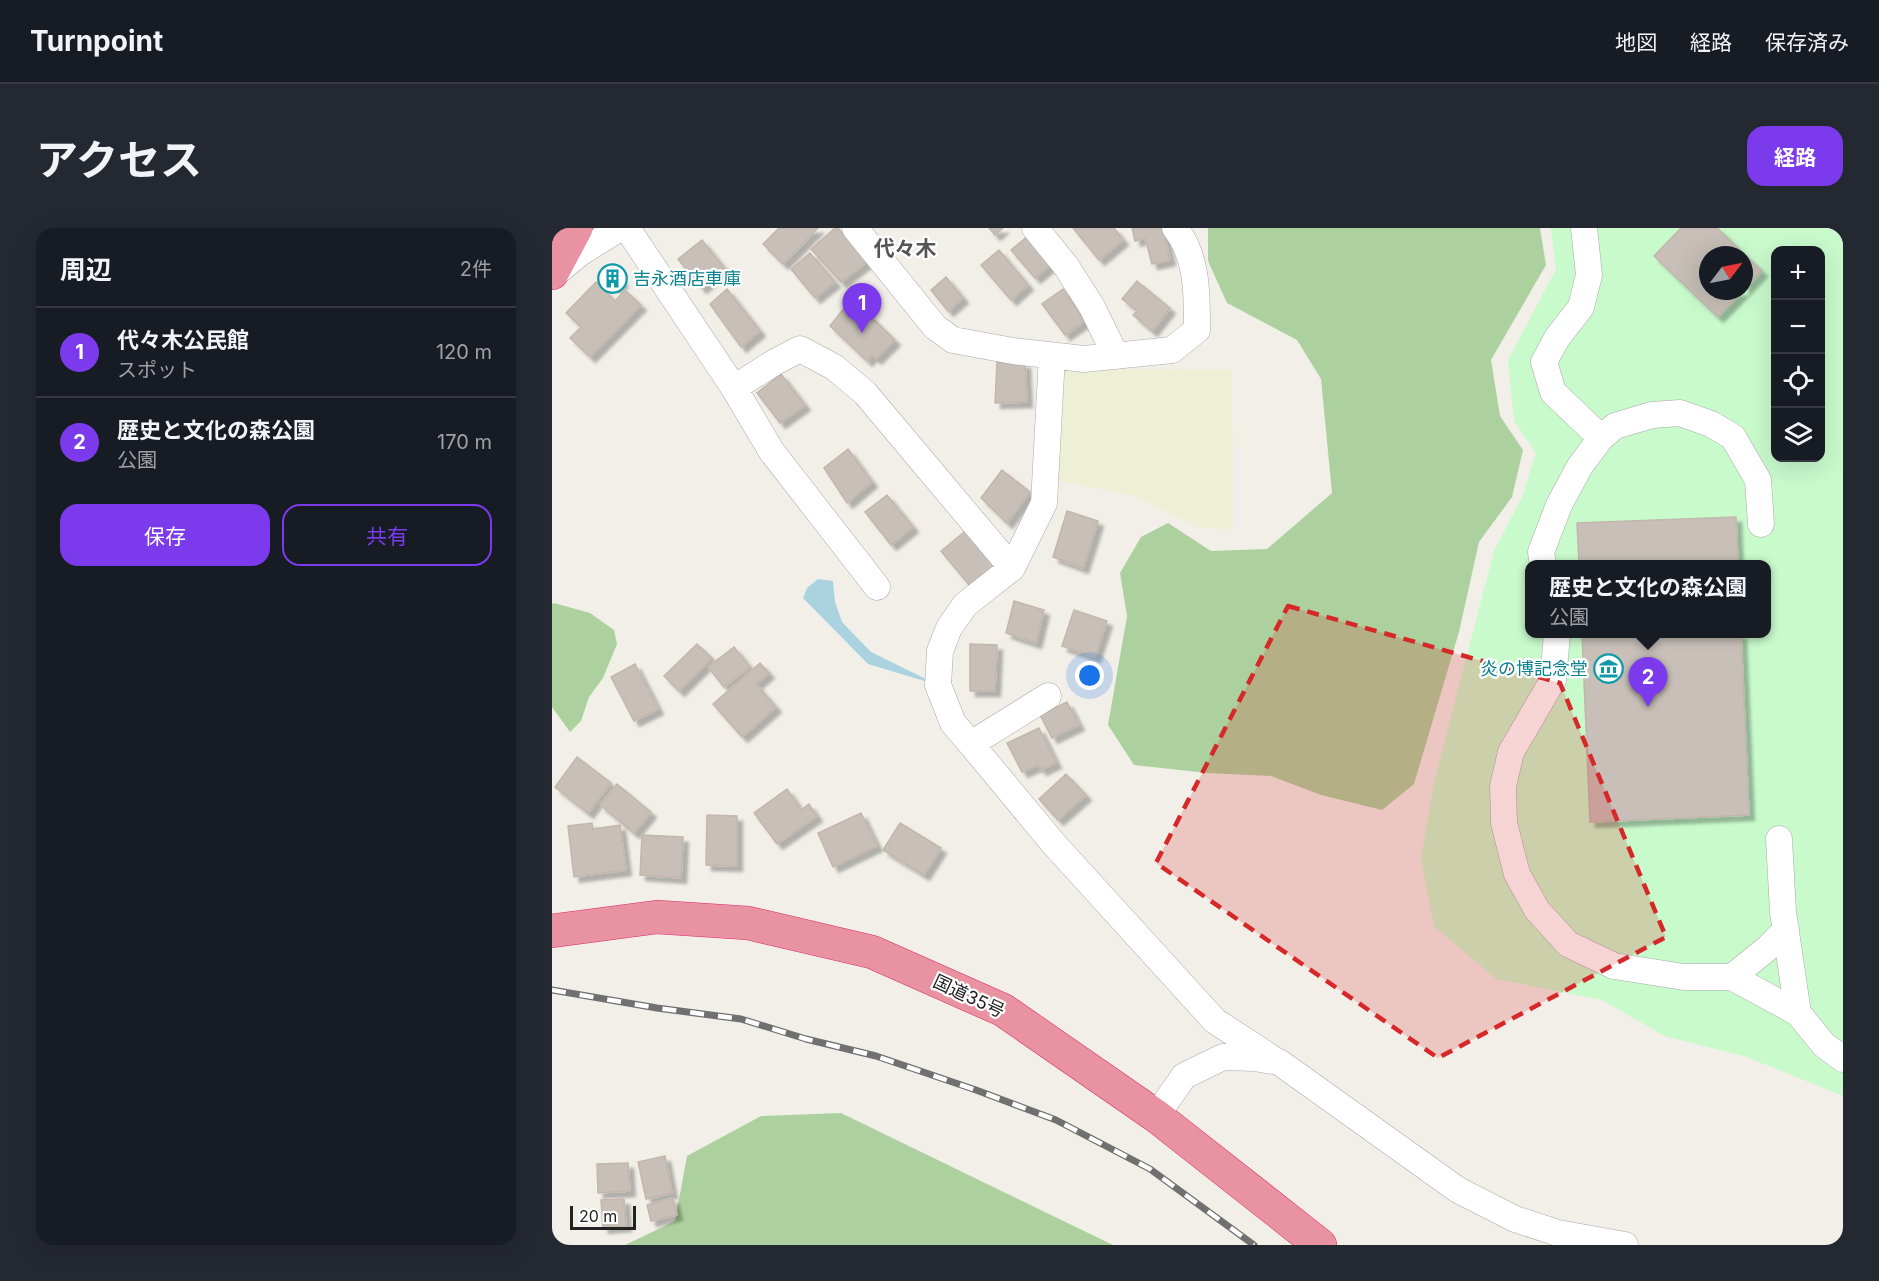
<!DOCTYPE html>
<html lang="ja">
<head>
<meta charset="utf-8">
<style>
  body { margin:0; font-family:Inter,"Noto Sans JP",sans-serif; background:#242831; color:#f1f3f6 }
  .controls { position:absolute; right:18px; top:18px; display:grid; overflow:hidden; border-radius:12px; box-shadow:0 6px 24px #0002 }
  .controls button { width:54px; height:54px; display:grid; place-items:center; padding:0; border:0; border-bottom:2px solid #363941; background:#171b24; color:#f1f3f6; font:30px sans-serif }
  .compass { position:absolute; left:1147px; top:18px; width:54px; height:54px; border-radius:50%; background:#171b24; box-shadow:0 6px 24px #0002; rotate:58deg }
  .scale { position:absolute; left:18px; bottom:15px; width:66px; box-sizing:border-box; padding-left:6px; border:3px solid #222; border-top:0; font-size:16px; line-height:21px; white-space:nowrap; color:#222; -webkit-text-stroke:4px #fff; paint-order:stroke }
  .you { position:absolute; left:538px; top:448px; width:21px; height:21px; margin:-15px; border:4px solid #fff; border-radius:50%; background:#1a73e8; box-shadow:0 0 0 9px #1a73e833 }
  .badge { display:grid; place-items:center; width:39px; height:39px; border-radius:50%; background:#7c3aed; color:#fff; font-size:20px; font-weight:700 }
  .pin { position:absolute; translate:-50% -50px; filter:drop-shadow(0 2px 3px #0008) }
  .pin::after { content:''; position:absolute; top:32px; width:21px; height:18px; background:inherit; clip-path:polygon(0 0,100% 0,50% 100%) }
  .popup { position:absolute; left:973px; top:332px; width:246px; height:78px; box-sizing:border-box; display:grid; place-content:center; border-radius:12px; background:#171b24; filter:drop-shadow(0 2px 4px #0005); font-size:20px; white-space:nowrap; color:#9ea1a6 }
  .popup b { font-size:22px; color:#f1f3f6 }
  .popup::after { content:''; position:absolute; left:50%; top:100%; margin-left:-12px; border:12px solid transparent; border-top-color:#171b24 }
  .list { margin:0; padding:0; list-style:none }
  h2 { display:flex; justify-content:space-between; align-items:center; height:78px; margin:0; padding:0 24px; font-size:26px }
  h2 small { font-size:20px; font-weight:400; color:#9ea1a6 }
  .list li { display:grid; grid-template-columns:39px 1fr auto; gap:18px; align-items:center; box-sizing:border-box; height:90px; padding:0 24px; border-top:2px solid #363941 }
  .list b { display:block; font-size:22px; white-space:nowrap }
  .list p { margin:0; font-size:20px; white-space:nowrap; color:#9ea1a6 }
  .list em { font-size:20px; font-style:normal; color:#9ea1a6 }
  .actions { display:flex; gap:12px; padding:18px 24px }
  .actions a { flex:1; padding:14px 0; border:2px solid #7c3aed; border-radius:18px; text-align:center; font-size:21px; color:#7c3aed }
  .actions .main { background:#7c3aed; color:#fff }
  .icon { flex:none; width:33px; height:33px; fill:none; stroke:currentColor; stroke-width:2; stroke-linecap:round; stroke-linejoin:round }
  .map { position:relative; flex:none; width:1291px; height:1017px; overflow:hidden; border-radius:18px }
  header { display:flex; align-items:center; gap:36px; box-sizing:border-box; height:84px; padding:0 30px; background:#171b24; border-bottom:2px solid #363941 }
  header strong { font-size:28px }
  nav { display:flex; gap:33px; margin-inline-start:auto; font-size:21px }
  .intro { display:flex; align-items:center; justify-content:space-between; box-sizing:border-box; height:144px; padding:0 36px }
  h1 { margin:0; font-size:42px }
  .button { padding:15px 27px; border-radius:18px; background:#7c3aed; color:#fff; font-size:21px; font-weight:700 }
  main { display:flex; gap:36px; padding:0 36px }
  aside { flex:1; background:#171b24; border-radius:18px; box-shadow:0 6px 24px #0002 }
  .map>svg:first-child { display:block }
</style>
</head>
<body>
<header>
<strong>Turnpoint</strong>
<nav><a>地図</a><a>経路</a><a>保存済み</a></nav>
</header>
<div class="intro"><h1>アクセス</h1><a class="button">経路</a></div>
<main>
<aside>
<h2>周辺<small>2件</small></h2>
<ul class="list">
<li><span class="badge">1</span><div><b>代々木公民館</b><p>スポット</p></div><em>120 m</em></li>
<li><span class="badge">2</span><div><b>歴史と文化の森公園</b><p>公園</p></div><em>170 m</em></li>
</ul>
<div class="actions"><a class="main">保存</a><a>共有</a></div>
</aside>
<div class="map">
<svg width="1291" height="1017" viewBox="0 0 1291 1017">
  <defs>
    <filter id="shadow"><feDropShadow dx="5.5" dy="5.5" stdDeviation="1.5" flood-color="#0004"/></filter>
  </defs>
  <rect width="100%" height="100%" fill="#f2efe9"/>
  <path fill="#eef0d5" d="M 583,141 L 680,142 L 681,301 L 647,300 L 584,268 L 506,253 L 504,151 L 506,145 Z"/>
  <path fill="#add19e" d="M 656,0 L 988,0 L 994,37 L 939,132 L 948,188 L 971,222 L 960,269 L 927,314 L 907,404 L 862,556 L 830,582 L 769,567 L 719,548 L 655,545 L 582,537 L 556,497 L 575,388 L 568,345 L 589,309 L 616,295 L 659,323 L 715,321 L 780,265 L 769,151 L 745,112 L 675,75 L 656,33 Z
    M 2,375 L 38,385 L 62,402 L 65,416 L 51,450 L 37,469 L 29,493 L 18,504 L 0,479 L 0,376 Z
    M 289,885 L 561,1017 L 73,1017 L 123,993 L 135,928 L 209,888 Z"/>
  <path fill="#c8facc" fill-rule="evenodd" d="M 999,0 L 1291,0 L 1291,868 L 1195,829 L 1113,808 L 1050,772 L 944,751 L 882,698 L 869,631 L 882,554 L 942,323 L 970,269 L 984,225 L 962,193 L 956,132 L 1004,41 ZM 1224,22 L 1268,22 L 1268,230 L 1224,230 ZM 1156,27 L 1192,27 L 1192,63 L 1156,63 ZM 978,336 L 1214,336 L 1214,406 L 978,406 Z"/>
  <path fill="#aad3df" d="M 266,351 L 281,353 L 283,374 L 290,394 L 319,424 L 386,457 L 316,436 L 251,370 L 255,360 Z"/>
  <path fill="#c7bfb8" stroke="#c4b6ab" stroke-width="1.5" filter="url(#shadow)" d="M 227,0 L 266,0 L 231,36 L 211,16 Z
    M 283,0 L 286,0 L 315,34 L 289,54 L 259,21 Z
    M 437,0 L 451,0 L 443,7 Z
    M 521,0 L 562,0 L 571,12 L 547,32 Z
    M 580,0 L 611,0 L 618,32 L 600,36 L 593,10 L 583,13 Z
    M 1129,0 L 1165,0 L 1210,43 L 1192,62 L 1192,27 L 1156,27 L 1156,63 L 1191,63 L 1166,89 L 1102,28 Z
    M 477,7 L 501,35 L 483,50 L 459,22 Z
    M 150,12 L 173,41 L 149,60 L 126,31 Z
    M 447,22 L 476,57 L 459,72 L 429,37 Z
    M 258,25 L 283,54 L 263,70 L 239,41 Z
    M 56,39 L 71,53 L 64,61 L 49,47 Z
    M 394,49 L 411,70 L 396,83 L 379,62 Z
    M 585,53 L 618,80 L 600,103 L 581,87 L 585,83 L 570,71 Z
    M 44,54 L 63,73 L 73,62 L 89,77 L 38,129 L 18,110 L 29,99 L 14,85 Z
    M 175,61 L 208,103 L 189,119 L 158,76 Z
    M 511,61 L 533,93 L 513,107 L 490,76 Z
    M 300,70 L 343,112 L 324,131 L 320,127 L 315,133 L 278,98 Z
    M 445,134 L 473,135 L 475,174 L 443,175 Z
    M 229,146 L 253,177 L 228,195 L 205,165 Z
    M 296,221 L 320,254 L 295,275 L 272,240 Z
    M 450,242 L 478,264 L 455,295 L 429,270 Z
    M 335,267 L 361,299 L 339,317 L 313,284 Z
    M 515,283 L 546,293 L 531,340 L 501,329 Z
    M 1184,289 L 1186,336 L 1027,336 L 1025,295 Z
    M 417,300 L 446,336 L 418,358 L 389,323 Z
    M 462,373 L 492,382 L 484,415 L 454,405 Z
    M 522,382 L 555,393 L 543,429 L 510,418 Z
    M 1030,406 L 1189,406 L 1197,587 L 1038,594 Z
    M 145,416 L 160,430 L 127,463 L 112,448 Z
    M 418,416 L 445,417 L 443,463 L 418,463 Z
    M 182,419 L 198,439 L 172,459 L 156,439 Z
    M 208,435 L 217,445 L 204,456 L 224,479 L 190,509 L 161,476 Z
    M 83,436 L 106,481 L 82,493 L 59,449 Z
    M 515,474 L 527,497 L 500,510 L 488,487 Z
    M 487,500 L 504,535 L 489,542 L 486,537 L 470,544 L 455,515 Z
    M 25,529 L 59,555 L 36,585 L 3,559 Z
    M 514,546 L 534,567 L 506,592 L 487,571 Z
    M 65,556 L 99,584 L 82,605 L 48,577 Z
    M 235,561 L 249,582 L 257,576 L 265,588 L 225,616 L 202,585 Z
    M 309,585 L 325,618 L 281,639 L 266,605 Z
    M 155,587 L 185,588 L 185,638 L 154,637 Z
    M 40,595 L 41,601 L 68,597 L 74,642 L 22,649 L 16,598 Z
    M 348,595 L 389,620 L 372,647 L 331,622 Z
    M 90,607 L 131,609 L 129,650 L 88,647 Z
    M 113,928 L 120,965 L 94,971 L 86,934 Z
    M 76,935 L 78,963 L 46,965 L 45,936 Z
    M 121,970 L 125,987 L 99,993 L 95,977 Z
    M 72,971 L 74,998 L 51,1000 L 49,972 Z"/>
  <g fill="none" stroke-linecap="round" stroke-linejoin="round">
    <defs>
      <path id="minor" d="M 75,0 L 182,160 L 220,224 L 325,359
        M 303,0 L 383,99 L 401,112 L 461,123 L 532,131 L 620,122 L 645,102 C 645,67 646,29 623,0
        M 483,0 L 514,38 L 540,79 L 564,128
        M 1032,0 L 1037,47 L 1029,79 L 1005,110 L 992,134 L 1001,164 L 1049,210
        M 5,44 L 28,25 L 68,0
        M 182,160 L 223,134 L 248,121 L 282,139 L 313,165 L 460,340
        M 991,336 L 989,324 L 1007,277 L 1028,238 L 1049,210 L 1063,198 L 1100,187 L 1128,185 L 1159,196 L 1181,209 L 1206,252 L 1209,296
        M 1005,406 L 1001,452 L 959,524 L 951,558 L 952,595 L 965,646 L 985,682 L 1016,716 L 1062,738 L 1132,749 L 1180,749 L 1246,785 L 1272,817 L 1291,831
        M 496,468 L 419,516 L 501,615 L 663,793 L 721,831
        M 419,516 L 401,495 L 386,457 L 388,423 L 397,400 L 413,377 L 460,340 L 492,275 L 500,128
        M 1227,611 L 1231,684 L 1246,785
        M 1180,749 L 1217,719 L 1234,701
        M 604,888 L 632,848 L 671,829 L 702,830 L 727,834 L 906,962 L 963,991 L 1006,1005 L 1073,1017"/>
      <path id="highway" d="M 0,45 L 24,0
        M 0,703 L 105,689 L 196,695 L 320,724 L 451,782 L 604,888 L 768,1017"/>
    </defs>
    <use href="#minor" stroke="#a9a9a9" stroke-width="27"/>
    <use href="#highway" stroke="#dc2a67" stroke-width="34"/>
    <use href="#minor" stroke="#fff" stroke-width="26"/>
    <use href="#highway" stroke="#e892a2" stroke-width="33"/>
    <defs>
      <path id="rail" d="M 0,762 L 105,780 L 189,791 L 254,811 L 324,828 L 424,862 L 504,892 L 598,941 L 702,1017"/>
    </defs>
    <use href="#rail" stroke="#707070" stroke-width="7"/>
    <use href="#rail" stroke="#fff" stroke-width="4.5" stroke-dasharray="14" stroke-linecap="butt"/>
  </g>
  <path fill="#d62828" fill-opacity="0.2" stroke="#d62828" stroke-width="4.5" stroke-dasharray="12 8" stroke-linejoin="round" d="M 736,378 L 1008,455 L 1114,709 L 886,830 L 604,635 Z"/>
  <defs>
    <symbol id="building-ring" viewBox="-11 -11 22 22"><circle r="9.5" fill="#fff" stroke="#0f9aa8" stroke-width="1.5"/><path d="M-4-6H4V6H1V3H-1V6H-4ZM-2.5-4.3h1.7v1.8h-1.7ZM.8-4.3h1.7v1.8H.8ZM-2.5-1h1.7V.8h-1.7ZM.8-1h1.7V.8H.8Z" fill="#0f9aa8"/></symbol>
    <symbol id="museum-ring" viewBox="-11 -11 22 22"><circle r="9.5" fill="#fff" stroke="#0f9aa8" stroke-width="1.5"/><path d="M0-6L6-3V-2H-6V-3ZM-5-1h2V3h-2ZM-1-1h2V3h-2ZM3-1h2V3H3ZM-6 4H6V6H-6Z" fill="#0f9aa8"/></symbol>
  </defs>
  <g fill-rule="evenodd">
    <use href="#building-ring" x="44" y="34" width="33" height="33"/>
    <use href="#museum-ring" x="1040" y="424" width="33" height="33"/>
  </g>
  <g text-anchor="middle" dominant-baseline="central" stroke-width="4.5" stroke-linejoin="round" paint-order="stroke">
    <g font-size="18" fill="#0d838f" stroke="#fff" text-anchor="start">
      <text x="81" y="50">吉永酒店車庫</text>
      <text x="1036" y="440" text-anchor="end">炎の博記念堂</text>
    </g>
    <g font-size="18" fill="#222" stroke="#fff">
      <text transform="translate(417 768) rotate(25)">国道35号</text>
    </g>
    <g font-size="21" font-weight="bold" fill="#555" stroke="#fff">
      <text x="353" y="20">代々木</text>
    </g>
  </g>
</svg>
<div class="controls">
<button>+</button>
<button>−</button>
<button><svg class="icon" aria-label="locate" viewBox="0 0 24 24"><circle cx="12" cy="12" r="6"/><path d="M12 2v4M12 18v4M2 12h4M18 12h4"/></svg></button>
<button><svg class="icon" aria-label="layers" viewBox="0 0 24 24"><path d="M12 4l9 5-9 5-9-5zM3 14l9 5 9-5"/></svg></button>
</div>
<svg class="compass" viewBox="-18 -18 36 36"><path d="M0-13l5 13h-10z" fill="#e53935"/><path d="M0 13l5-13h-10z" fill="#9ea1a6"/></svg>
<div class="scale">20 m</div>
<div class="you"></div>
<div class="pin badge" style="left:310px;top:105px">1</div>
<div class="pin badge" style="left:1096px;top:479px">2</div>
<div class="popup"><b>歴史と文化の森公園</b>公園</div>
</div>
</main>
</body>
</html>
